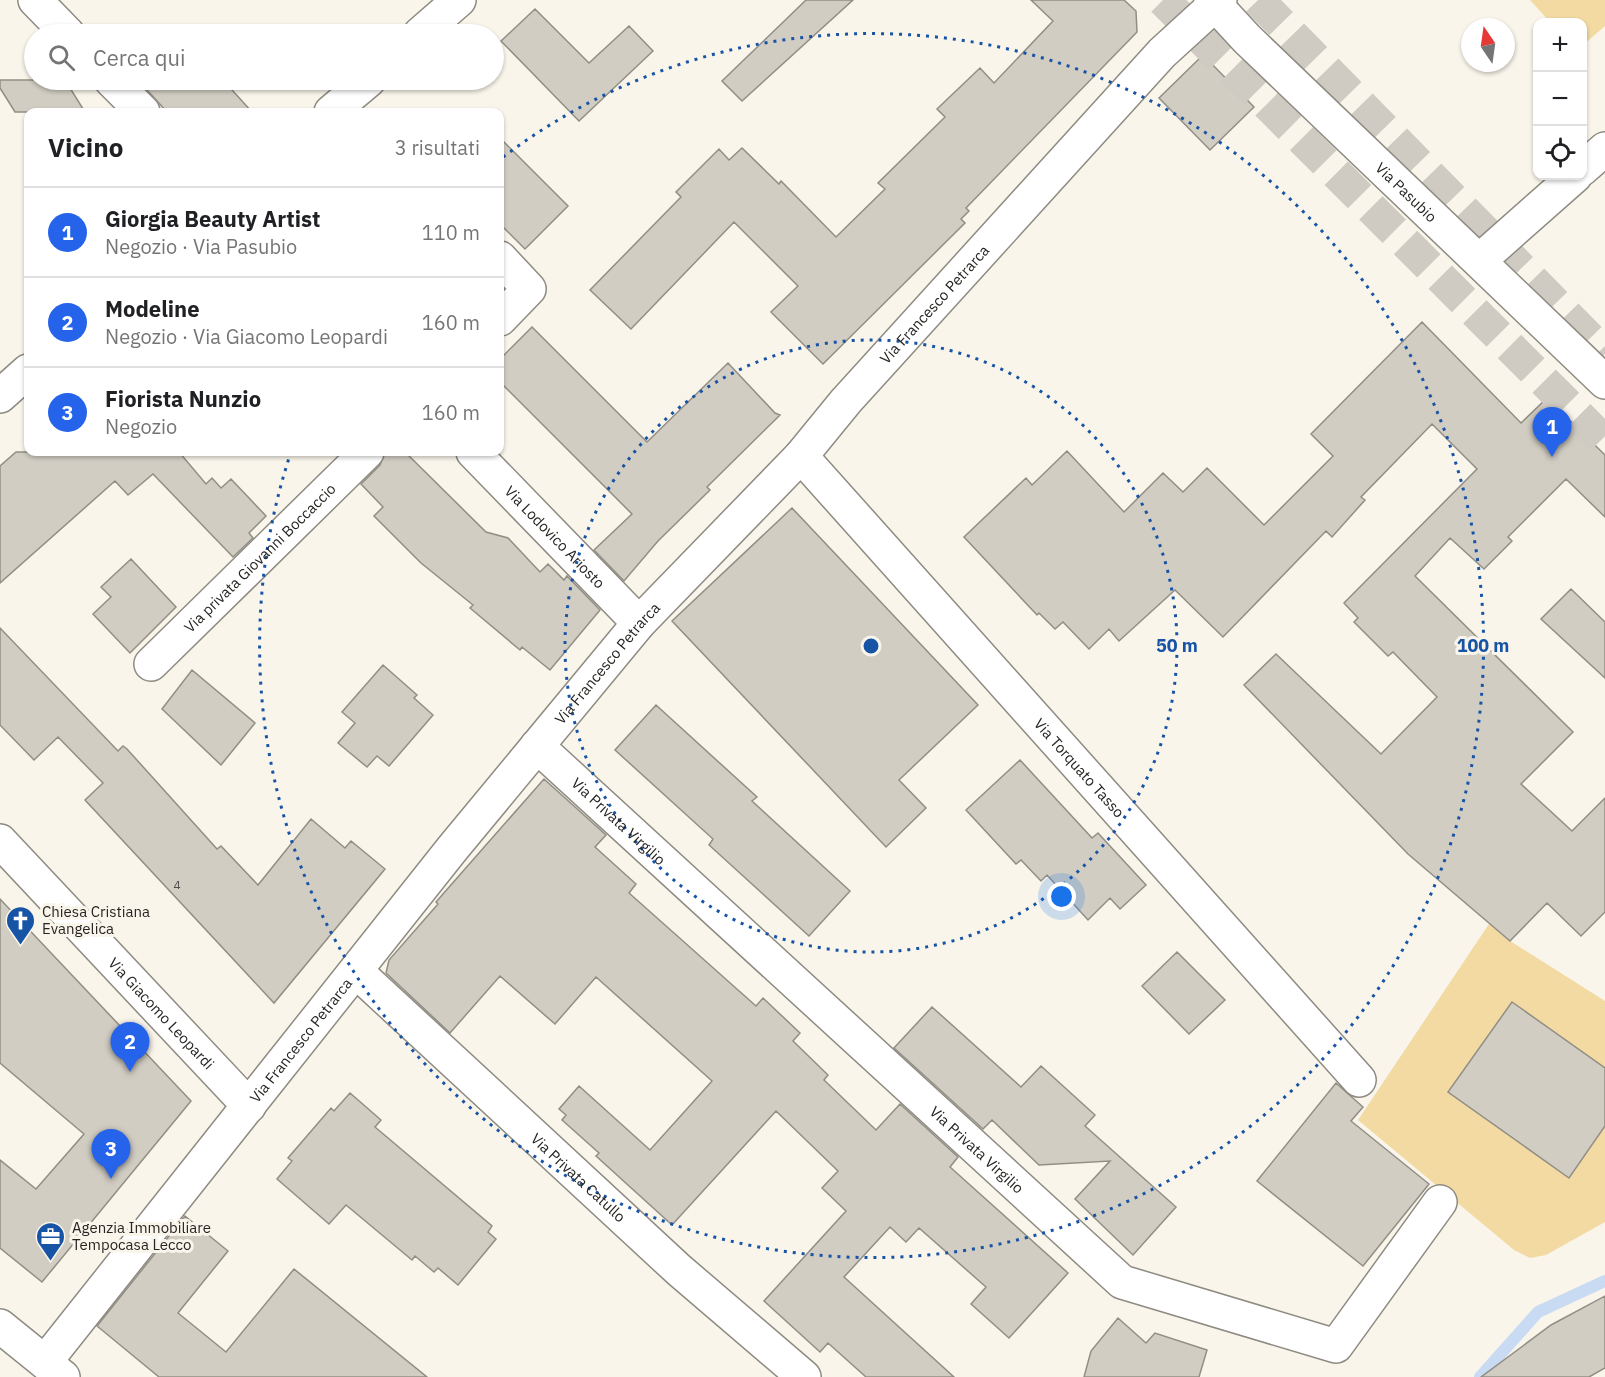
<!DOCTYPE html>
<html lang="it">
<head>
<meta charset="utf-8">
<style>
  body { margin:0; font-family:"IBM Plex Sans",sans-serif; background:#f2f2f2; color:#202124 }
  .controls { position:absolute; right:18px; top:18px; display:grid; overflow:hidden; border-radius:12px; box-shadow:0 2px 4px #0004 }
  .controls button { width:54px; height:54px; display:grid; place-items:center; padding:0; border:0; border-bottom:2px solid #e0e0e0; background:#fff; color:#202124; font:30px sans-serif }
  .compass { position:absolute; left:1461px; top:18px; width:54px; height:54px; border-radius:50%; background:#fff; box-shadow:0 2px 4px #0004; rotate:347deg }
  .you { position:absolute; left:1062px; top:897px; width:21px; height:21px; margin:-15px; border:4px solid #fff; border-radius:50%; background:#1a73e8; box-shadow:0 0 0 9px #1a73e833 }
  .badge { display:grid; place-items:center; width:39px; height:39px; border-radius:50%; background:#2563eb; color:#fff; font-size:20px; font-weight:700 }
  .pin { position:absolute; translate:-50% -50px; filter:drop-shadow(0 2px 3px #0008) }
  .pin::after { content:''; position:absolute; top:32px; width:21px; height:18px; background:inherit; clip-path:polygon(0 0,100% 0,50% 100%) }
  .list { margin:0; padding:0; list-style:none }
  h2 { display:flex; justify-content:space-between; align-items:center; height:78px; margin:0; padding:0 24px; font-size:26px }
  h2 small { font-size:20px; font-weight:400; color:#757577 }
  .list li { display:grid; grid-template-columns:39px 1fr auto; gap:18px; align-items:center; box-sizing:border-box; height:90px; padding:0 24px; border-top:2px solid #e0e0e0 }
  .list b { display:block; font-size:22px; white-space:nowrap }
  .list p { margin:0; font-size:20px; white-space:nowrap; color:#757577 }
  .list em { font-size:20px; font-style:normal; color:#757577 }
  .icon { flex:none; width:33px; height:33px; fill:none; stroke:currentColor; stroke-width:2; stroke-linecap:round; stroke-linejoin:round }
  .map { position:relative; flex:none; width:1605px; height:1377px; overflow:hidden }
  .search { position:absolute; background:#fff; box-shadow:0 2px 4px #0004; left:24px; top:24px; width:480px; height:66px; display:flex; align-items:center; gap:15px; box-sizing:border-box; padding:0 21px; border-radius:33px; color:#757577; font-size:22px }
  .panel { position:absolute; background:#fff; box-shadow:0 2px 4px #0004; left:24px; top:108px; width:480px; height:348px; border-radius:12px }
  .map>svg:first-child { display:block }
</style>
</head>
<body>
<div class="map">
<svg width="1605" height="1377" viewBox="0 0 1605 1377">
  <rect width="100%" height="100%" fill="#f9f5eb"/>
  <path fill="#f2daa2" d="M 1530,0 L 1605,0 L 1605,26 L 1583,45 L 1582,22 L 1550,22 Z
    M 1489,924 L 1510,941 L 1605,1001 L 1605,1222 L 1546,1255 L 1530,1258 L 1514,1250 L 1358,1120 Z"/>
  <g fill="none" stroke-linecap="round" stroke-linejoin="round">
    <path stroke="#c9daf3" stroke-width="12" d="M 1480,1377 L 1538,1312 L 1605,1281"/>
  </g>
  <path fill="#d1cdc3" stroke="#918e85" stroke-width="1.5" d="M 806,0 L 853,0 L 742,101 L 722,81 Z
    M 1031,0 L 1124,0 L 1136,11 L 1137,32 L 966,208 L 969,211 L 961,219 L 965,223 L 823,364 L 771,312 L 798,286 L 734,222 L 631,329 L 590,290 L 681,197 L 676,192 L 719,149 L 729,160 L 742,148 L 779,184 L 781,181 L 836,237 L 885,189 L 878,183 L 945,117 L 937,109 L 980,68 L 994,83 L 1053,21 Z
    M 535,9 L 589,63 L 629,26 L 653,51 L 579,121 L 501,41 Z
    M 1203,55 L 1254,107 L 1210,150 L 1159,98 Z
    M 0,80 L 65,80 L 85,112 L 15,112 L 0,88 Z
    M 138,80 L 223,80 L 252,112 L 167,112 Z
    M 500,138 L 568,206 L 525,249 L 500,224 Z
    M 1422,322 L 1521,423 L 1547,398 L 1605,455 L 1605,517 L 1566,479 L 1508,537 L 1512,541 L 1484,569 L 1450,538 L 1415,576 L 1573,732 L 1521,784 L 1572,831 L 1605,798 L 1605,912 L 1581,936 L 1547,903 L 1510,941 L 1408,854 L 1244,685 L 1276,654 L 1381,754 L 1437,697 L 1393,652 L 1388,656 L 1354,622 L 1358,618 L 1344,603 L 1477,469 L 1432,424 L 1361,497 L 1365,500 L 1332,537 L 1326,531 L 1223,637 L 1175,590 L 1119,641 L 1109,629 L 1089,649 L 1063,622 L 1055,629 L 1039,613 L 1037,615 L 964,537 L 1026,478 L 1032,485 L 1067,451 L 1124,512 L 1163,473 L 1183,492 L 1207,468 L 1264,525 L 1333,456 L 1311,434 Z
    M 532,327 L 647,442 L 728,363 L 775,413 L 780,415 L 707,487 L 710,490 L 658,541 L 624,581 L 594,550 L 632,514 L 500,382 L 500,359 Z
    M 16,452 L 179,452 L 206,484 L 212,478 L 221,488 L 231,479 L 266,516 L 249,533 L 253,538 L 233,557 L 153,474 L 128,495 L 115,481 L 0,583 L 0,466 Z
    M 385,452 L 405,452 L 486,532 L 508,538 L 540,572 L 548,564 L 564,580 L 567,576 L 600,610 L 550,670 L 522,647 L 520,650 L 470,608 L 473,605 L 421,563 L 374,516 L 383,507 L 361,484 L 380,465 Z
    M 792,508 L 978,705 L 899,780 L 926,808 L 886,847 L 672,621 Z
    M 131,559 L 176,607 L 130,653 L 93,614 L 111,597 L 101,587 Z
    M 1571,589 L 1605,622 L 1605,678 L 1541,619 Z
    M 0,628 L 118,751 L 123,746 L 127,749 L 217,849 L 221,846 L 258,885 L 311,819 L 345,848 L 351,841 L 385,869 L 274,1003 L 85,800 L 103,783 L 58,737 L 34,760 L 0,725 Z
    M 383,665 L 417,695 L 414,698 L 433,715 L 389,766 L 377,756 L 367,767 L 338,743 L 355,723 L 342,712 Z
    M 192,670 L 255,723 L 221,765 L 162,709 Z
    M 656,705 L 757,797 L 752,801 L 850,891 L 809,936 L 709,845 L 713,839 L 615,750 Z
    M 1020,760 L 1092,838 L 1098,833 L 1146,885 L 1120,909 L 1110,898 L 1088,920 L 1047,875 L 1041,881 L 1021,860 L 1016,864 L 966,810 Z
    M 544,779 L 606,835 L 595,847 L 636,884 L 629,893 L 756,1006 L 763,998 L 800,1033 L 793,1041 L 828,1075 L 824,1080 L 876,1130 L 900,1104 L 958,1157 L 950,1167 L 1068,1273 L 1009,1338 L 971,1304 L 986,1287 L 919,1228 L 906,1242 L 890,1227 L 844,1277 L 954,1377 L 866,1377 L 828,1343 L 820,1352 L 764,1301 L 846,1211 L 822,1188 L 838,1171 L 776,1111 L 672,1225 L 596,1156 L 599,1153 L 562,1120 L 566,1115 L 559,1109 L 579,1086 L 650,1150 L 712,1081 L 596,977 L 555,1024 L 500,976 L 450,1033 L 386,973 L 389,960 L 438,904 L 436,902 Z
    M 0,899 L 191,1101 L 42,1282 L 0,1248 L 0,1160 L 36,1189 L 84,1134 L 0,1063 Z
    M 1177,952 L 1225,1000 L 1189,1034 L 1142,986 Z
    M 1512,1002 L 1605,1068 L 1605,1126 L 1569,1178 L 1448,1092 Z
    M 932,1007 L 1021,1087 L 1041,1066 L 1095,1115 L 1085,1126 L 1176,1207 L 1133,1255 L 1075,1199 L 1110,1161 L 1039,1165 L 992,1120 L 983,1129 L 894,1048 Z
    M 1336,1083 L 1363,1107 L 1351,1121 L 1429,1184 L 1363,1266 L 1257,1181 Z
    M 350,1093 L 381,1120 L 375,1127 L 492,1226 L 488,1232 L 496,1239 L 458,1285 L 438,1268 L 434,1272 L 415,1256 L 412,1260 L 346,1205 L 329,1224 L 277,1179 L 292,1161 L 288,1158 L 331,1108 L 334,1111 Z
    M 185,1216 L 228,1251 L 178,1313 L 226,1352 L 294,1269 L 427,1377 L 159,1377 L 97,1326 Z
    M 1605,1296 L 1605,1368 L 1589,1377 L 1481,1377 L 1551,1325 Z
    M 1118,1318 L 1146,1343 L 1155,1333 L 1207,1350 L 1199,1377 L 1084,1377 L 1091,1351 Z"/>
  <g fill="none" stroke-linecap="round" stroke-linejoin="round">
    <path stroke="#cfcbc3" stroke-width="33" stroke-dasharray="33 16" stroke-linecap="butt" d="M 1163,0 L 1605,442
      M 1258,0 L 1605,354"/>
    <defs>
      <g id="minor">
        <path d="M 35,0 L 68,34"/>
        <path id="s1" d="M 1211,0 L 1247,39 L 1605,382"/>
        <path d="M 420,34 L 459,0"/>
        <path d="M 111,80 L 143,112"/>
        <path d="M 331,112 L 369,80"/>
        <path d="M 1582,169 L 1605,149"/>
        <path d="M 500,258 L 529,289 L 500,319"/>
        <path d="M 1480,260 L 1575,176"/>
        <path d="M 0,396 L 28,371"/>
        <path id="s2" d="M 473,452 L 639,623"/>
        <path id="s3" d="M 801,456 L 1359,1080"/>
        <path id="s4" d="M 151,664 L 367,452"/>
        <path id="s5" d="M 537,746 L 1122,1282 L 1336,1346 L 1440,1202"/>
        <path id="s6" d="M 0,841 L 249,1106"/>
        <path id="s7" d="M 357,972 L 679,1270 L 804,1377"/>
        <path d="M 0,1326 L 63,1377"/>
        <path id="s8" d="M 45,1362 L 452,849 L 639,623 L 801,456 L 846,401 L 1162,53 L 1220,0"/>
      </g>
    </defs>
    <use href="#minor" stroke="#8f8b82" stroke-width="36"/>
    <use href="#minor" stroke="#fff" stroke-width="33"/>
  </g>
  <g fill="none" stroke="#1854a5" stroke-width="3" stroke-dasharray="3 6">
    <circle cx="871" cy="646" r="306"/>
    <path d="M503 157A612 612 0 1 1 291 452"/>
  </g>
  <defs>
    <symbol id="church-pin" viewBox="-11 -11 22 30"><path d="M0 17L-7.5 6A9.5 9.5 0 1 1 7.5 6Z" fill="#1854a5" stroke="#f9f5eb"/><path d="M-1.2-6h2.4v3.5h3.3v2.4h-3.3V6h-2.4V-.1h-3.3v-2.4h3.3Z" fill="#fff"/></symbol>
    <symbol id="office-pin" viewBox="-11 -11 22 30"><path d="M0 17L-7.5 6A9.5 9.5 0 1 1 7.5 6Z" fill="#1854a5" stroke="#f9f5eb"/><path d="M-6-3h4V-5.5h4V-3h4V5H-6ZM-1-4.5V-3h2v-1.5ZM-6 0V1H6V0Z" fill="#fff"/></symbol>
  </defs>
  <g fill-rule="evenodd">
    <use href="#church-pin" x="4" y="904" width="33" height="45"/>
    <use href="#office-pin" x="34" y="1220" width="33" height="45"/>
  </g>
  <g text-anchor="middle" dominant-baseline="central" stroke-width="6" stroke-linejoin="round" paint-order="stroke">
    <g font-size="12" fill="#524f4a">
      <text x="177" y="884">4</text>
    </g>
    <g font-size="15" fill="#272522" stroke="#f9f5eb">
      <text stroke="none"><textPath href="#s1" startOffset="274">Via Pasubio</textPath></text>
      <text stroke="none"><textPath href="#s8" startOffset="1383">Via Francesco Petrarca</textPath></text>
      <text stroke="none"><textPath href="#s2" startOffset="118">Via Lodovico Ariosto</textPath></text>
      <text stroke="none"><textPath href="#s4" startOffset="152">Via privata Giovanni Boccaccio</textPath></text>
      <text stroke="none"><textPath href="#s8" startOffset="897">Via Francesco Petrarca</textPath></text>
      <text stroke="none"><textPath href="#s3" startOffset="418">Via Torquato Tasso</textPath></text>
      <text stroke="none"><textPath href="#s5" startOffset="111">Via Privata Virgilio</textPath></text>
      <text stroke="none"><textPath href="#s6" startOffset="236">Via Giacomo Leopardi</textPath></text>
      <text stroke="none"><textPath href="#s8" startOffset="411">Via Francesco Petrarca</textPath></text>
      <text stroke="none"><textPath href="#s5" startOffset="597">Via Privata Virgilio</textPath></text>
      <text stroke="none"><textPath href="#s7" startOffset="302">Via Privata Catullo</textPath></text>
    </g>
    <g font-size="15" fill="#272522" stroke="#f9f5eb" text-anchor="start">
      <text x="42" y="911">Chiesa Cristiana<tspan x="42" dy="17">Evangelica</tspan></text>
      <text x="72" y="1227">Agenzia Immobiliare<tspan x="72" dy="17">Tempocasa Lecco</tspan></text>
    </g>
  </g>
  <circle cx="871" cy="646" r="9" fill="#1854a5" stroke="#f9f5eb" stroke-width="3"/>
  <g font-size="18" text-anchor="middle" font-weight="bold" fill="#1854a5" stroke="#f9f5eb" stroke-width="6" stroke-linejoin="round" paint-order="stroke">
    <text x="1177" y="652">50 m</text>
    <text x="1483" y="652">100 m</text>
  </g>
</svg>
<div class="controls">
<button>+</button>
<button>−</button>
<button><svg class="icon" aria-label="locate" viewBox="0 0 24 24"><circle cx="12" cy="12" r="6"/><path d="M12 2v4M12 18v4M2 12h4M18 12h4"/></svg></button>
</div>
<svg class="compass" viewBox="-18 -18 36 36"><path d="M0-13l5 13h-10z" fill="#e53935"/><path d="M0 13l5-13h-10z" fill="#757577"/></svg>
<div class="you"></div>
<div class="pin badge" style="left:1552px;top:457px">1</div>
<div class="pin badge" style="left:130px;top:1072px">2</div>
<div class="pin badge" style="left:111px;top:1179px">3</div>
<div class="search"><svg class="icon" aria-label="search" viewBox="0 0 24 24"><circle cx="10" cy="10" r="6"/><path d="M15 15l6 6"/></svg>Cerca qui</div>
<section class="panel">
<h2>Vicino<small>3 risultati</small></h2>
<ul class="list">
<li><span class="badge">1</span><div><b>Giorgia Beauty Artist</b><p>Negozio · Via Pasubio</p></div><em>110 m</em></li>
<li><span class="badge">2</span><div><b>Modeline</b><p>Negozio · Via Giacomo Leopardi</p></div><em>160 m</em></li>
<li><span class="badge">3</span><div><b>Fiorista Nunzio</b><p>Negozio</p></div><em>160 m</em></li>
</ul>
</section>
</div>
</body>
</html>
